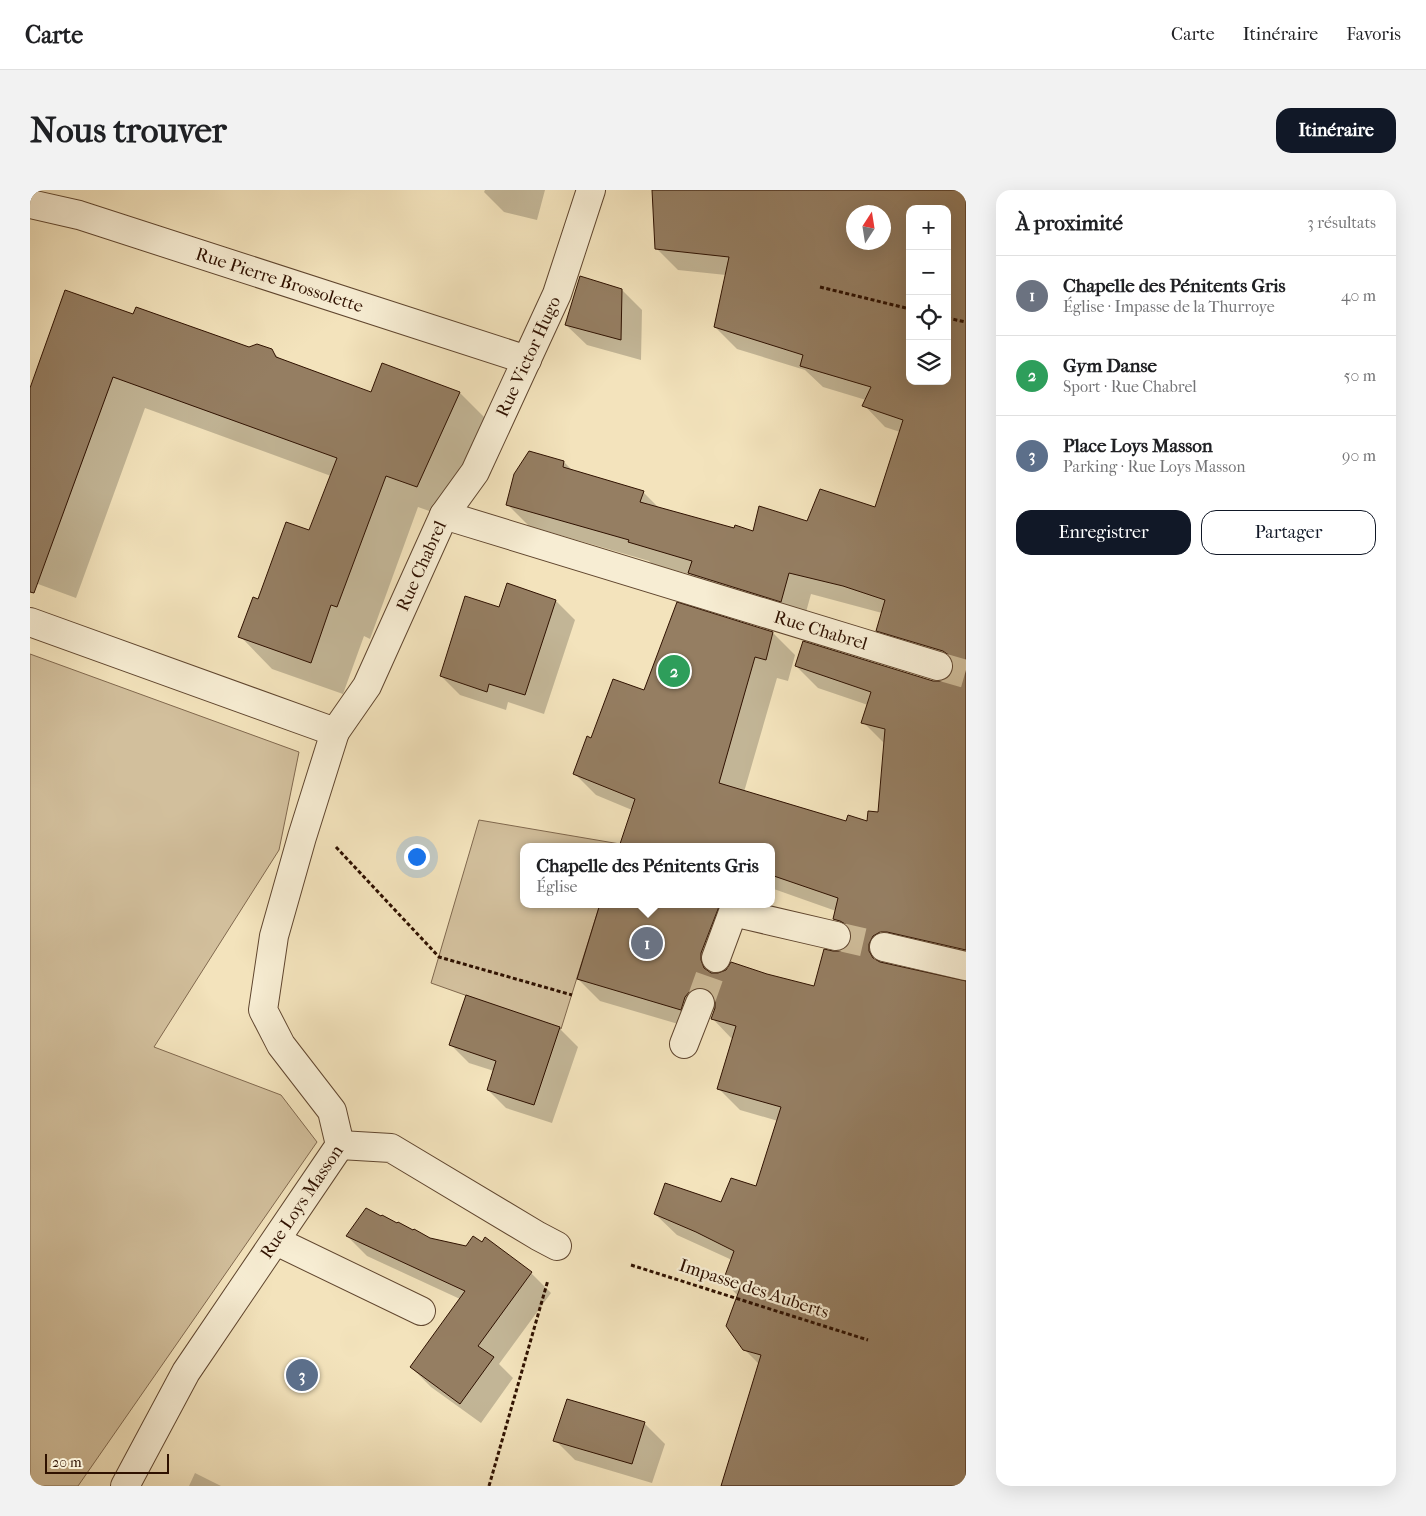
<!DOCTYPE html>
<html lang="fr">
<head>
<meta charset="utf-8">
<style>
  body { margin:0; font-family:"IM FELL French Canon",serif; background:#f2f2f2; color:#202124 }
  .controls { position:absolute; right:15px; top:15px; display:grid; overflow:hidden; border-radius:10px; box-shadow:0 5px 20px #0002 }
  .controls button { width:45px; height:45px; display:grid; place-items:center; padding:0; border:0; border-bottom:1px solid #e0e0e0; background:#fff; color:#202124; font:25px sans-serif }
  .compass { position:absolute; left:816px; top:15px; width:45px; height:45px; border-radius:50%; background:#fff; box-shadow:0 5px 20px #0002; rotate:12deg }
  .scale { position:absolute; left:15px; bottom:12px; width:124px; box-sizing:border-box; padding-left:5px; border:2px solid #2f1100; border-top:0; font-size:14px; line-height:18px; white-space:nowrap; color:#2f1100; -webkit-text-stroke:4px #f7edd3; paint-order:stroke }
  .you { position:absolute; left:386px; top:666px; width:18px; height:18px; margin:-12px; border:4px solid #fff; border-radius:50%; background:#1a73e8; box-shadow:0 0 0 8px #1a73e833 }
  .badge { display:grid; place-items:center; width:32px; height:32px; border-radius:50%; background:#111827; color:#fff; font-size:16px; font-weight:700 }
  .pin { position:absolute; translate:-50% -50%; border:2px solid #fff; box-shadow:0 1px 5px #0006 }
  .popup { position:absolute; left:490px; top:653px; width:255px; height:65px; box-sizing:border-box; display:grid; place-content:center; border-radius:10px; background:#fff; filter:drop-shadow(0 1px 4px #0005); font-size:16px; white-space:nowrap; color:#757577 }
  .popup b { font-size:19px; color:#202124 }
  .popup::after { content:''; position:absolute; left:50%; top:100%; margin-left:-10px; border:10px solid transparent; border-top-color:#fff }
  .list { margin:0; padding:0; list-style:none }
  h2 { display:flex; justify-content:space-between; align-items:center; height:65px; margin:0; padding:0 20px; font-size:21px }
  h2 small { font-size:16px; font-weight:400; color:#757577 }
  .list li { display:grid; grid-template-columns:32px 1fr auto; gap:15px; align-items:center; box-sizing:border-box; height:80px; padding:0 20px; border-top:1px solid #e0e0e0 }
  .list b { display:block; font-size:19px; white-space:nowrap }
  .list p { margin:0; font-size:16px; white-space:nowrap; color:#757577 }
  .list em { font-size:16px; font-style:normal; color:#757577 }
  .actions { display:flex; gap:10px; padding:15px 20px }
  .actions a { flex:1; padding:11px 0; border:1px solid #111827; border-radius:15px; text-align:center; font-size:18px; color:#111827 }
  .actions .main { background:#111827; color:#fff }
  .icon { flex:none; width:28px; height:28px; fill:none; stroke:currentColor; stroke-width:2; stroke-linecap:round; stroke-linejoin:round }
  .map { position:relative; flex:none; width:936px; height:1296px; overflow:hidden; border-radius:15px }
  header { display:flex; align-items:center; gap:30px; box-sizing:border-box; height:70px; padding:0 25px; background:#fff; border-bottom:1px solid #e0e0e0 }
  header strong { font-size:24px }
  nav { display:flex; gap:28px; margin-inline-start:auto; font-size:18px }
  .intro { display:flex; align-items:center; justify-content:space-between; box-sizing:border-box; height:120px; padding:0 30px }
  h1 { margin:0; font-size:35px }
  .button { padding:12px 22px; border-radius:15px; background:#111827; color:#fff; font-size:18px; font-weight:700 }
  main { display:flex; gap:30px; padding:0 30px }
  aside { flex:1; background:#fff; border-radius:15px; box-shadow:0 5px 20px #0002 }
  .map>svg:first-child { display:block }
</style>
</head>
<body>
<header>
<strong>Carte</strong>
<nav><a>Carte</a><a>Itinéraire</a><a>Favoris</a></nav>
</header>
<div class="intro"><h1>Nous trouver</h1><a class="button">Itinéraire</a></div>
<main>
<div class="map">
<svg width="936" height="1296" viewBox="0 0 936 1296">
  <rect width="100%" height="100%" fill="#f3e3bc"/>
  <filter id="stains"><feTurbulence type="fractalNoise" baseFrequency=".004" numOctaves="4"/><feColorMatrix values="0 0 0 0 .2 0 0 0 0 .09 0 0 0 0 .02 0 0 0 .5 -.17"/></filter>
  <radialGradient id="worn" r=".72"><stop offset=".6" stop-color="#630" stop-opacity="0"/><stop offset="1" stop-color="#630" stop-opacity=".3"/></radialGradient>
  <path fill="#d2bf9c" stroke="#80684e" d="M 0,464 L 269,562 L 249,660 L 124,857 L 251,905 L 287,952 L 48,1296 L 0,1296 Z
    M 449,630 L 590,654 L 589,657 L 493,657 L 493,714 L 570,714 L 531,839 L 401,793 Z"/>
  <path fill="#0003" fill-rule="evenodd" d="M 455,0 L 515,0 L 507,30 L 474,22 L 454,2 Z
    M 624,0 L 936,0 L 936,776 L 865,768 L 860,776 L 936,792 L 936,1296 L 693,1296 L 729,1174 L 714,1159 L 708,1106 L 694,1091 L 702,1070 L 647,1045 L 625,1024 L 692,1014 L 727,997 L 748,931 L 710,920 L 688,898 L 703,850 L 682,828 L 685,818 L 677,829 L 672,841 L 570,811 L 548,789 L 572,714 L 723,714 L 710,739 L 693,785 L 702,774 L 785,798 L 810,762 L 818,758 L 822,747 L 804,729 L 806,721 L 741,698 L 741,657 L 602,620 L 566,605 L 544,583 L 561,550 L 614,502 L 647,414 L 743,443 L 765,465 L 758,491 L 747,488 L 714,602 L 817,632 L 838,633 L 849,623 L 855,554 L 833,532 L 838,515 L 788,498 L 766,476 L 911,493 L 919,489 L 924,479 L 869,462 L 848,440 L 852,423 L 781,404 L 773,433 L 681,405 L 662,385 L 622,374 L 619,371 L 499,336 L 477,314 L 499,262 L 534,272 L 543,281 L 613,302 L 630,319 L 705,340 L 724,342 L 845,319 L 870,242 L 855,237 L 834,215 L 836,210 L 793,197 L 775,180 L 707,159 L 685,137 L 696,85 L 648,80 L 626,58 ZM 880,19 L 917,19 L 917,191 L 880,191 ZM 824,22 L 854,22 L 854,52 L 824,52 Z
    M 592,100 L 612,120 L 611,170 L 557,155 L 536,135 Z
    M 104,126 L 219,159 L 241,160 L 252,171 L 342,203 L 353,175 L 430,203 L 462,235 L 419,328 L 388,317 L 340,449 L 334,446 L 313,504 L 242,479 L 210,446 L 229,410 L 280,342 L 301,286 L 115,218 L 46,408 L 0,391 L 0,202 Z
    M 526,411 L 545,430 L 514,524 L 478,512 L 476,520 L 430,505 L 411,486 L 470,419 Z
    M 529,838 L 548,857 L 522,933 L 476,918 L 458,900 L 464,881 L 439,873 L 421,855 Z
    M 317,1046 L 399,1049 L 501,1083 L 521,1103 L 469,1174 L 483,1188 L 451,1233 L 401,1197 L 381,1177 L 430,1109 L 337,1066 Z
    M 614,1233 L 635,1254 L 622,1293 L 545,1270 L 525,1250 Z
    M 165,1283 L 191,1296 L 159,1296 Z"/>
  <path fill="#957e62" stroke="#2f1100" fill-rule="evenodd" d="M 622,0 L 936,0 L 936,760 L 857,742 L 850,742 L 843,746 L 839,754 L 839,761 L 843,768 L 850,772 L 936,791 L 936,1296 L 691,1296 L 731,1165 L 713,1160 L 696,1136 L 710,1098 L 693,1091 L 704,1061 L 666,1042 L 624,1024 L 635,993 L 691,1012 L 701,988 L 726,996 L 751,917 L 687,899 L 706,836 L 681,829 L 685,818 L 685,810 L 682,804 L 676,799 L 667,798 L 660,801 L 655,807 L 651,820 L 547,789 L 570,714 L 690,714 L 671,763 L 671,770 L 674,778 L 681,783 L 688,783 L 696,780 L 701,772 L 737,784 L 784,796 L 794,759 L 803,761 L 811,761 L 818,756 L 821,750 L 821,742 L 817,735 L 810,731 L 803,729 L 808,708 L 741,685 L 741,657 L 589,657 L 605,609 L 543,584 L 557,546 L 561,548 L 583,489 L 614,500 L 647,412 L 743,442 L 736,470 L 725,467 L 689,593 L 816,631 L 818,625 L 837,631 L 838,621 L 848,622 L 855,539 L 831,533 L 841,502 L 765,476 L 773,451 L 903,491 L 911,491 L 918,488 L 923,480 L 923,473 L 920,466 L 913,461 L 846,441 L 855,410 L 813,396 L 759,383 L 751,412 L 658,383 L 662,371 L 598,352 L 599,350 L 476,315 L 484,284 L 499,261 L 534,271 L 533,277 L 614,301 L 610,312 L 704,338 L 705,335 L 723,341 L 729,316 L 777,331 L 790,299 L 845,317 L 873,230 L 832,216 L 841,197 L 770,176 L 773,165 L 684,137 L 699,67 L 625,59 ZM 880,19 L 917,19 L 917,191 L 880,191 ZM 824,22 L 854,22 L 854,52 L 824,52 Z
    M 550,86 L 592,99 L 591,150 L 535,135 Z
    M 35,100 L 103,124 L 106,117 L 219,157 L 227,154 L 242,159 L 246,167 L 341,202 L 352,173 L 430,202 L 387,297 L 356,286 L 307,417 L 301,415 L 281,473 L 208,447 L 223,407 L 228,409 L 256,332 L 279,340 L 307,268 L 83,187 L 4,403 L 0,402 L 0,198 Z
    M 477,393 L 526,410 L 495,505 L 459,494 L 457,502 L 410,486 L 435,406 L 469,417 Z
    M 436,805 L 530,837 L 504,915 L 457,900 L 466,871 L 419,855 Z
    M 336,1018 L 351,1026 L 352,1025 L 367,1033 L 368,1032 L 383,1040 L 384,1039 L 400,1048 L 436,1056 L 443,1046 L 452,1052 L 455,1047 L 502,1082 L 448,1156 L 464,1167 L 430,1214 L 380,1177 L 435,1101 L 316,1046 Z
    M 537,1209 L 615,1232 L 602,1274 L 523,1251 Z"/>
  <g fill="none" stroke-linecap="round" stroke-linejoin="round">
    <path stroke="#ccb996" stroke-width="28" stroke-dasharray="28 14" stroke-linecap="butt" d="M 908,476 L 936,484
      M 806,746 L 854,757
      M 670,813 L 686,768"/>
    <defs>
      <g id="minor">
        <path id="s1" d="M 0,14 L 49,25 L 497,170"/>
        <path id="s2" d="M 414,325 L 908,476"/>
        <path id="s3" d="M 0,432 L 305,542 L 337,496 L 414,325 L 445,282 L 527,104 L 561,0"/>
        <path d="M 854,757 L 936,776"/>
        <path d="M 686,768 L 703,722 L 806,746"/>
        <path d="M 654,854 L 670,813"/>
        <path d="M 310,955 L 361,958 L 508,1046 L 527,1056"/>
        <path d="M 246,1051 L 391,1121"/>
        <path id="s4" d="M 95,1296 L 156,1182 L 310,955 L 302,921 L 251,855 L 233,820 L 244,746 L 272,647 L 305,542"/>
      </g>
    </defs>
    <use href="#minor" stroke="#60462f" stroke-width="30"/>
    <path stroke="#2f1100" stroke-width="3" stroke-dasharray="4 2.5" stroke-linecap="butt" d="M 790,97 L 880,119
      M 917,128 L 936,132
      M 306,657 L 409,767 L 542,805
      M 601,1075 L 838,1150
      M 459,1296 L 518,1090"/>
    <use href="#minor" stroke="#f7edd3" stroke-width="28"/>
  </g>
  <g text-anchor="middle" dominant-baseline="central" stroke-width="4.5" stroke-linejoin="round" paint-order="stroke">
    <g font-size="18" fill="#2f1100" stroke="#f7edd3">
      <text stroke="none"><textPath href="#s1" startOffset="261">Rue Pierre Brossolette</textPath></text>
      <text stroke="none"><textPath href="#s3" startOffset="748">Rue Victor Hugo</textPath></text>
      <text stroke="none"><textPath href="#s3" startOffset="512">Rue Chabrel</textPath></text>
      <text stroke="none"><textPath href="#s2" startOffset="394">Rue Chabrel</textPath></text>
      <text stroke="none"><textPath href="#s4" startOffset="335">Rue Loys Masson</textPath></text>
      <text transform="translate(724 1099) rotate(18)">Impasse des Auberts</text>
    </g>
  </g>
  <rect width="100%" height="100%" filter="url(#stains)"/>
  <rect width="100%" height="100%" fill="url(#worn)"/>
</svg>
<div class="controls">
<button>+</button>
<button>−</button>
<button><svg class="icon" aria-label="locate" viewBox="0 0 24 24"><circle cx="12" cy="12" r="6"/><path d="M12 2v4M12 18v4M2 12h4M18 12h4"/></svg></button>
<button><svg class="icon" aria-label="layers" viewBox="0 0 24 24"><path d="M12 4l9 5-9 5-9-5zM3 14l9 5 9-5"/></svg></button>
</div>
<svg class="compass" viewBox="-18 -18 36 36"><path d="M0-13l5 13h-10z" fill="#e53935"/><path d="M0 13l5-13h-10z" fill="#757577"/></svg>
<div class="scale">20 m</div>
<div class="you"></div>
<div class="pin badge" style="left:617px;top:753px;background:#6b7280">1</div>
<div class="popup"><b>Chapelle des Pénitents Gris</b>Église</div>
<div class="pin badge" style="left:644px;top:481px;background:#2e9e5b">2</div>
<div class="pin badge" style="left:272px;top:1185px;background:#5c6f8a">3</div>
</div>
<aside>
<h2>À proximité<small>3 résultats</small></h2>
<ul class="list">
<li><span class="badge" style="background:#6b7280">1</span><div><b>Chapelle des Pénitents Gris</b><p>Église · Impasse de la Thurroye</p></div><em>40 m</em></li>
<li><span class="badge" style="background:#2e9e5b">2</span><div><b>Gym Danse</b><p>Sport · Rue Chabrel</p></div><em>50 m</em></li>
<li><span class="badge" style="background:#5c6f8a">3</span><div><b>Place Loys Masson</b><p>Parking · Rue Loys Masson</p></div><em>90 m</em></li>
</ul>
<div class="actions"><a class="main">Enregistrer</a><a>Partager</a></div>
</aside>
</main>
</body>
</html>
